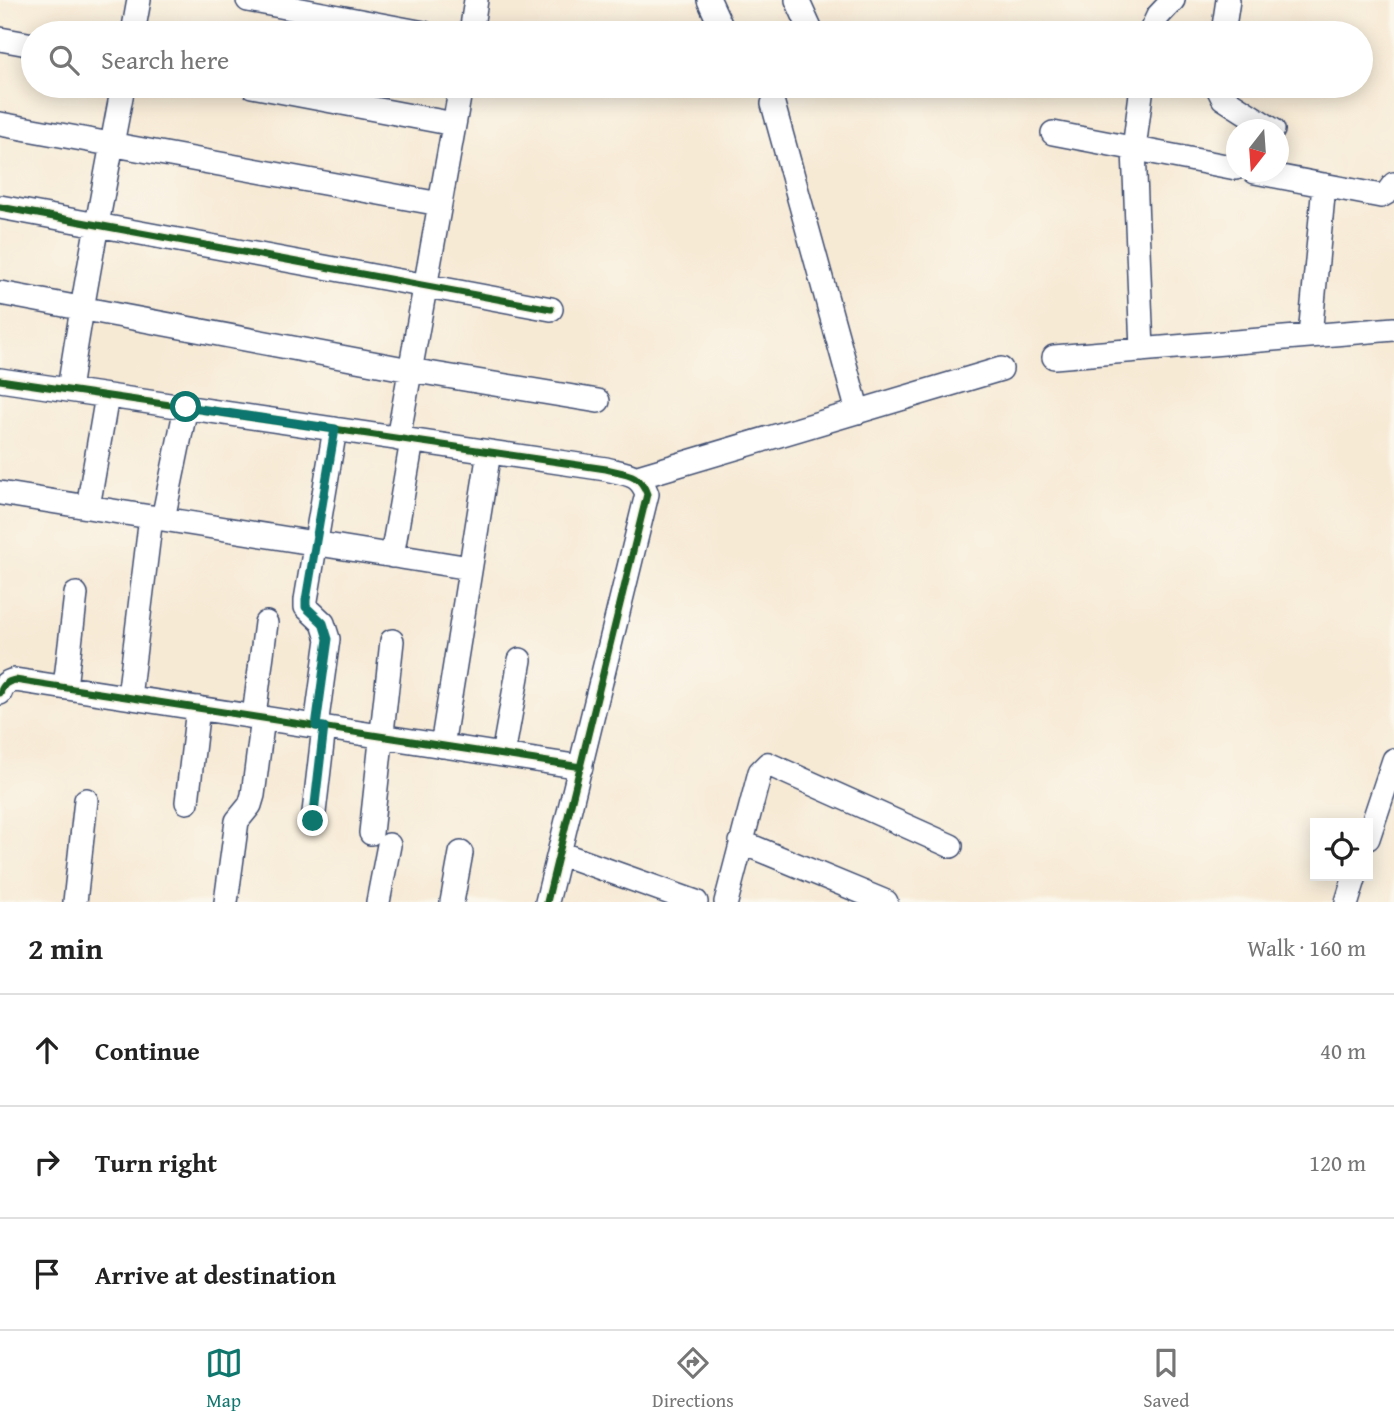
<!DOCTYPE html>
<html lang="en">
<head>
<meta charset="utf-8">
<style>
  body { margin:0; font-family:"Gentium Book Plus",serif; background:#f2f2f2; color:#222 }
  .controls { position:absolute; right:21px; bottom:21px; display:grid; overflow:hidden; border-radius:0px; box-shadow:0 4px 18px #0003 }
  .controls button { width:63px; height:63px; display:grid; place-items:center; padding:0; border:0; border-bottom:2px solid #e0e0e0; background:#fff; color:#222; font:35px sans-serif }
  .compass { position:absolute; left:1226px; top:119px; width:63px; height:63px; border-radius:50%; background:#fff; box-shadow:0 4px 18px #0003; rotate:197deg }
  .stop { position:absolute; width:21px; height:21px; margin:-16px; border:5px solid #0f766e; border-radius:50%; background:#fff }
  .stop.end { background:#0f766e; border-color:#fff; box-shadow:0 2px 7px #0008 }
  .list { margin:0; padding:0; list-style:none }
  h2 { display:flex; justify-content:space-between; align-items:center; height:91px; margin:0; padding:0 28px; font-size:30px }
  h2 small { font-size:23px; font-weight:400; color:#767676 }
  .list li { display:grid; grid-template-columns:46px 1fr auto; gap:21px; align-items:center; box-sizing:border-box; height:112px; padding:0 28px; border-top:2px solid #e0e0e0 }
  .list b { display:block; font-size:26px; white-space:nowrap }
  .list em { font-size:23px; font-style:normal; color:#767676 }
  .icon { flex:none; width:38px; height:38px; fill:none; stroke:currentColor; stroke-width:2; stroke-linecap:round; stroke-linejoin:round }
  .map { position:relative; flex:none; width:1394px; height:902px; overflow:hidden }
  .search { position:absolute; background:#fff; box-shadow:0 4px 18px #0003; left:21px; right:21px; top:21px; height:77px; display:flex; align-items:center; gap:18px; box-sizing:border-box; padding:0 24px; border-radius:38px; color:#767676; font-size:26px }
  .sheet { height:427px; background:#fff }
  nav { display:flex; justify-content:space-around; align-items:center; box-sizing:border-box; height:98px; border-top:2px solid #e0e0e0; background:#fff; font-size:19px; color:#767676 }
  nav a { display:grid; justify-items:center; gap:4px }
  nav .on { color:#0f766e }
  .map>svg:first-child { display:block }
</style>
</head>
<body>
<div class="map">
<svg width="1394" height="902" viewBox="0 0 1394 902">
  <rect width="100%" height="100%" fill="#fbf7ec"/>
  <filter id="ink" filterUnits="userSpaceOnUse"><feTurbulence type="fractalNoise" baseFrequency=".0143" numOctaves="2"/><feDisplacementMap in="SourceGraphic" scale="14" xChannelSelector="R" yChannelSelector="G"/><feConvolveMatrix kernelMatrix="1 2 1 2 8 2 1 2 1" color-interpolation-filters="sRGB"/></filter>
  <filter id="wash" filterUnits="userSpaceOnUse"><feTurbulence type="fractalNoise" baseFrequency=".00686" numOctaves="4" result="noise"/><feDisplacementMap in="SourceGraphic" scale="28" xChannelSelector="R" yChannelSelector="G"/><feGaussianBlur stdDeviation="1.57" result="paint"/><feColorMatrix in="noise" values="0 0 0 0 0 0 0 0 0 0 0 0 0 0 0 0 0 1.4 0 .05"/><feComposite in="paint" operator="in"/></filter>
  <g filter="url(#wash)">
    <rect width="100%" height="100%" fill="#f7ead5"/>
  </g>
  <g filter="url(#ink)">
    <g fill="none" stroke-linecap="round" stroke-linejoin="round">
      <defs>
        <path id="minor" d="M 248,0 L 424,33
          M 709,0 L 724,33
          M 797,0 L 812,33
          M 133,33 L 139,0
          M 471,33 L 476,0
          M 1150,33 L 1158,16 L 1173,0
          M 1223,33 L 1228,0
          M 0,39 L 33,45
          M 252,86 L 454,124
          M 1142,86 L 1134,149 L 1142,350
          M 1217,86 L 1223,98 L 1273,130
          M 773,104 L 858,412
          M 0,124 L 440,204
          M 1053,133 L 1236,168
          M 1255,172 L 1381,196 L 1388,192 L 1394,184
          M 0,207 L 551,309
          M 0,293 L 410,370 L 598,401
          M 1310,336 L 1324,185
          M 1054,357 L 1394,329
          M 0,380 L 606,469 C 626,474 640,473 647,494 L 547,902
          M 69,390 C 84,288 104,187 123,86
          M 398,439 L 461,86
          M 638,477 L 1001,369
          M 0,493 L 470,568
          M 88,507 L 107,396
          M 163,519 L 186,407
          M 392,556 L 412,441
          M 65,687 L 76,594
          M 0,693 C 3,685 6,682 15,680 L 581,767
          M 129,697 L 151,517
          M 254,716 L 266,623
          M 316,726 L 328,639 L 323,623 L 306,607 L 306,600 L 335,429
          M 442,746 L 489,452
          M 503,755 L 520,660
          M 187,802 L 198,708
          M 313,821 L 324,727
          M 371,833 L 392,641
          M 1368,838 L 1394,760
          M 741,842 L 886,902
          M 559,853 L 696,902
          M 75,902 L 86,800
          M 226,902 L 237,821 L 250,805 L 253,795 L 263,718
          M 378,902 L 389,845
          M 452,902 L 461,853
          M 726,902 L 760,772 L 768,764 L 951,846
          M 1347,902 L 1355,876"/>
      </defs>
      <use href="#minor" stroke="#3c4b70" stroke-width="26"/>
      <use href="#minor" stroke="#fff" stroke-width="23"/>
      <defs>
        <path id="cycleway" d="M 0,207 L 551,309
          M 0,380 L 606,469 C 626,474 640,473 647,494 L 547,902
          M 0,693 C 3,685 6,682 15,680 L 581,767"/>
      </defs>
      <use href="#cycleway" stroke="#fbf7ec" stroke-width="11"/>
      <use href="#cycleway" stroke="#1b5e20" stroke-width="7"/>
    </g>
  </g>
  <g fill="none" stroke-linecap="round" stroke-linejoin="round" filter="url(#ink)">
    <path stroke="#0f766e" stroke-width="9" d="M 186,407 L 335,429 L 306,600 L 306,607 L 323,623 L 328,639 L 316,726 L 324,727 L 313,821"/>
  </g>
</svg>
<div class="controls">
<button><svg class="icon" aria-label="locate" viewBox="0 0 24 24"><circle cx="12" cy="12" r="6"/><path d="M12 2v4M12 18v4M2 12h4M18 12h4"/></svg></button>
</div>
<svg class="compass" viewBox="-18 -18 36 36"><path d="M0-13l5 13h-10z" fill="#e53935"/><path d="M0 13l5-13h-10z" fill="#767676"/></svg>
<div class="stop" style="left:186px;top:407px"></div>
<div class="stop end" style="left:313px;top:821px"></div>
<div class="search"><svg class="icon" aria-label="search" viewBox="0 0 24 24"><circle cx="10" cy="10" r="6"/><path d="M15 15l6 6"/></svg>Search here</div>
</div>
<section class="sheet">
<h2>2 min<small>Walk · 160 m</small></h2>
<ul class="list">
<li><svg class="icon" aria-label="ahead" viewBox="0 0 24 24"><path d="M12 20V5M6 11l6-6 6 6"/></svg><div><b>Continue</b></div><em>40 m</em></li>
<li><svg class="icon" aria-label="right" viewBox="0 0 24 24"><path d="M7 20v-9h11M14 6l5 5-5 5"/></svg><div><b>Turn right</b></div><em>120 m</em></li>
<li><svg class="icon" aria-label="arrive" viewBox="0 0 24 24"><path d="M6 21V4h12l-3 4 3 4H6"/></svg><div><b>Arrive at destination</b></div></li>
</ul>
</section>
<nav>
<a class="on"><svg class="icon" aria-label="map" viewBox="0 0 24 24"><path d="M3 6l6-2 6 2 6-2v14l-6 2-6-2-6 2zM9 4v14M15 6v14"/></svg>Map</a>
<a><svg class="icon" aria-label="directions" viewBox="0 0 24 24"><path d="M12 3l9 9-9 9-9-9zM9 14v-3h6M13 9l2 2-2 2"/></svg>Directions</a>
<a><svg class="icon" aria-label="saved" viewBox="0 0 24 24"><path d="M7 4h10v16l-5-4-5 4z"/></svg>Saved</a>
</nav>
</body>
</html>
